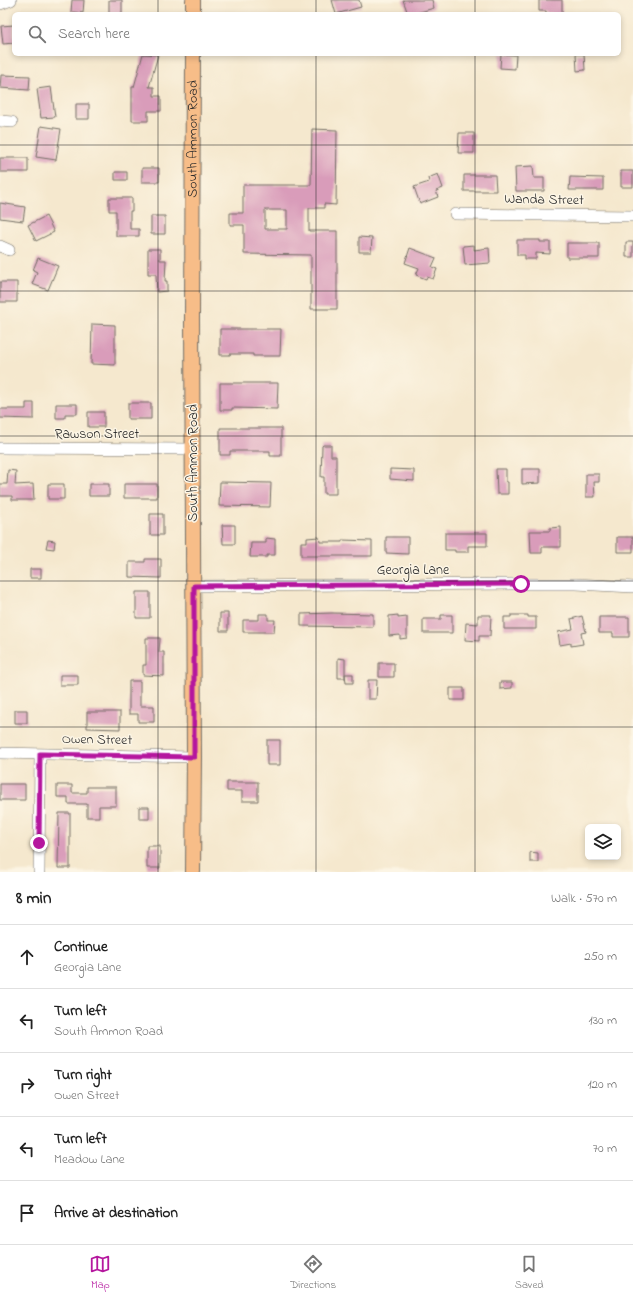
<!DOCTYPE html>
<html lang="en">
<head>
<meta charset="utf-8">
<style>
  body { margin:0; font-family:"Indie Flower",sans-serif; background:#f2f2f2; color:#222 }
  .controls { position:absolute; right:12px; bottom:12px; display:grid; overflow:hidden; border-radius:6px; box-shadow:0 2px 6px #0003 }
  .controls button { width:36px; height:36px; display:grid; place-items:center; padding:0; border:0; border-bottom:1px solid #e0e0e0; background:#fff; color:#222; font:20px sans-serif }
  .stop { position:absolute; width:12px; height:12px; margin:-9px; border:3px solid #b5179e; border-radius:50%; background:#fff }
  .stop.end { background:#b5179e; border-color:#fff; box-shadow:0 1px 4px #0008 }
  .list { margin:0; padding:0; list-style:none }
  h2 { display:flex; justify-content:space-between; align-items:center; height:52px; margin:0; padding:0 16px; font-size:17px }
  h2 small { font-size:13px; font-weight:400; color:#767676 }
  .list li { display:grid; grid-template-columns:26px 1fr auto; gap:12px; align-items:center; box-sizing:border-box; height:64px; padding:0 16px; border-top:1px solid #e0e0e0 }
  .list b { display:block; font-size:15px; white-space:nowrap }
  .list p { margin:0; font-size:13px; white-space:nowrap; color:#767676 }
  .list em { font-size:13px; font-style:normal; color:#767676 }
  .icon { flex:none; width:22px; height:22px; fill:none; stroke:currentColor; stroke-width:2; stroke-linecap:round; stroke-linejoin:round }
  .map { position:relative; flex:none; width:633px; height:872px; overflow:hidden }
  .search { position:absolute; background:#fff; box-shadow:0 2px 6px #0003; left:12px; right:12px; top:12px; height:44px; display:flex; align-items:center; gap:10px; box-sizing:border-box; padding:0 14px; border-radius:6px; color:#767676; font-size:15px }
  .sheet { height:372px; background:#fff }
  nav { display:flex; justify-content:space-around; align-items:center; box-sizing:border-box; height:56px; border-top:1px solid #e0e0e0; background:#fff; font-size:11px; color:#767676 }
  nav a { display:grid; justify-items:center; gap:2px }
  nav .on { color:#b5179e }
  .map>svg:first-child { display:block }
</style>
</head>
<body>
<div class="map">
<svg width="633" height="872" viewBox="0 0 633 872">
  <rect width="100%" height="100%" fill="#fcf5e5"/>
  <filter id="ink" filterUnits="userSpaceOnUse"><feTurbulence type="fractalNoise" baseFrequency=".025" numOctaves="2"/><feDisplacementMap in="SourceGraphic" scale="8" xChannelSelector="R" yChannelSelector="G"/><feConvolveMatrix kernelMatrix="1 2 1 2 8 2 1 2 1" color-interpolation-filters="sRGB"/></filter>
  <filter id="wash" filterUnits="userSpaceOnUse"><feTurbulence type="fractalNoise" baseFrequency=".012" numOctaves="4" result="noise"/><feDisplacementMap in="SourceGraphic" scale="16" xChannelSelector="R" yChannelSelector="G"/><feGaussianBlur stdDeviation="0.9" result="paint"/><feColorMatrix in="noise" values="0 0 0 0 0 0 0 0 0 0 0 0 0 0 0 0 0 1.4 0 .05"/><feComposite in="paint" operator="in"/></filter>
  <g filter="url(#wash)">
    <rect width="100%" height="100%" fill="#f5e8ce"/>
    <g id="blocks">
      <path fill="#d99cba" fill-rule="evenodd" d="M 72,0 L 84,0 L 83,13 L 71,12 Z
        M 109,0 L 122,0 L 122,14 L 109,14 Z
        M 332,0 L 359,0 L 361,7 L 336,14 Z
        M 403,0 L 432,0 L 434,8 L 413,14 L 408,14 Z
        M 539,0 L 562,0 L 562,14 L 546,14 L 546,11 L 539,11 Z
        M 14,25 L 14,43 L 3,44 L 1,26 Z
        M 143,54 L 158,55 L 149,87 L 154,87 L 154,96 L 161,96 L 161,111 L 148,111 L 148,121 L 132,121 L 132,87 L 134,87 Z
        M 501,54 L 516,55 L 515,69 L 500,68 Z
        M 576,54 L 584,54 L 585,70 L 577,71 Z
        M 1,75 L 30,76 L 29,90 L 0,88 Z
        M 51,87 L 55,117 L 41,118 L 37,89 Z
        M 76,104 L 89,104 L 89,119 L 76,119 Z
        M 41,126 L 61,129 L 56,160 L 36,157 Z
        M 312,129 L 337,130 L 336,205 L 324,204 L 324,208 L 309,208 L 309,231 L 337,231 L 337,309 L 311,309 L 311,255 L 244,254 L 244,225 L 230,225 L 230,213 L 243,213 L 243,185 L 311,185 ZM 265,210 L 287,210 L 287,229 L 265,229 Z
        M 459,133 L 474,133 L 474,153 L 458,153 Z
        M 0,158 L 28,158 L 28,172 L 0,172 Z
        M 533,166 L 534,178 L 544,178 L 544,191 L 516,191 L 515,167 Z
        M 142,168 L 159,168 L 159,182 L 142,182 Z
        M 621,171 L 633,171 L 633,187 L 621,187 Z
        M 115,172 L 127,172 L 127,180 L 115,180 Z
        M 438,174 L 443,188 L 436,191 L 438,197 L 420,204 L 414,187 L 429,182 L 428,178 Z
        M 464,175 L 495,175 L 496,191 L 464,191 Z
        M 570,177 L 603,178 L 603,190 L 569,190 Z
        M 109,198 L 132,198 L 132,211 L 130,211 L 130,229 L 139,229 L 139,236 L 116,236 L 116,211 L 109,211 Z
        M 0,203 L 25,207 L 23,221 L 0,218 Z
        M 46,216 L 54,232 L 36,241 L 28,225 Z
        M 151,216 L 165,216 L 165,234 L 151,234 Z
        M 359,237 L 372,238 L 371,252 L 359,252 Z
        M 517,240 L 540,240 L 540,242 L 550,242 L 550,254 L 536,253 L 536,259 L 525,259 L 525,255 L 517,255 Z
        M 626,242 L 633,242 L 633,257 L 626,257 Z
        M 567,243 L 599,243 L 599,258 L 567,258 Z
        M 474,245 L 474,250 L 489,248 L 490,263 L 465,265 L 463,246 Z
        M 410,248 L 436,258 L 432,267 L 437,269 L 433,279 L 427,277 L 426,279 L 416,275 L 419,268 L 405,263 Z
        M 148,249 L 160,249 L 160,260 L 166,260 L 165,281 L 167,281 L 167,291 L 157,292 L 156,274 L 148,274 Z
        M 38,258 L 58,266 L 48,290 L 32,284 L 37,272 L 33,270 Z
        M 0,282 L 17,282 L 17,302 L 0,302 Z
        M 92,324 L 115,325 L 115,365 L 91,364 Z
        M 220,329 L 281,329 L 280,356 L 253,356 L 253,354 L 230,354 L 230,355 L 220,355 Z
        M 220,383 L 278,383 L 277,409 L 232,408 L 232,410 L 220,410 Z
        M 26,403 L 34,403 L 34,419 L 0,418 L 0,409 L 26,409 Z
        M 128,403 L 151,403 L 151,419 L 128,419 Z
        M 56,404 L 77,404 L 77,414 L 65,414 L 65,418 L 56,418 Z
        M 88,412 L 104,412 L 104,427 L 88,427 Z
        M 220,428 L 281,428 L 281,456 L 270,456 L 270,451 L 230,451 L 230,455 L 220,455 Z
        M 323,445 L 331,445 L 331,456 L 336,456 L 336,494 L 324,494 L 324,477 L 321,477 L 322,446 Z
        M 390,469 L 414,470 L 414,481 L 390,479 Z
        M 496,469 L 506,469 L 506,482 L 508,482 L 508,494 L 497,494 Z
        M 522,469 L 540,469 L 540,483 L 522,484 Z
        M 8,470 L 16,471 L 15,485 L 33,484 L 34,500 L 12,500 L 12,496 L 0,496 L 0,484 L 7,484 Z
        M 586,474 L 599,474 L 599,482 L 594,482 L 595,497 L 586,497 Z
        M 220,482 L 271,483 L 270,507 L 219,506 Z
        M 48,484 L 64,484 L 64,499 L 48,499 Z
        M 89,484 L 109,484 L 109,496 L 89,496 Z
        M 124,484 L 157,484 L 157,498 L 124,498 Z
        M 150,514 L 163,514 L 163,535 L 150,535 Z
        M 222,525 L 235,525 L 235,544 L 223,544 Z
        M 561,527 L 561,547 L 542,547 L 542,553 L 531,553 L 530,531 L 550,531 L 550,528 Z
        M 445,533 L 487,533 L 487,546 L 468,546 L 468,552 L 455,552 L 455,550 L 445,550 Z
        M 319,537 L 320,542 L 342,542 L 342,540 L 372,541 L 372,556 L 301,556 L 301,542 L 307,542 L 307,538 Z
        M 386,537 L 408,537 L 408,554 L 386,553 Z
        M 617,537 L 633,537 L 633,552 L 617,552 Z
        M 266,538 L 275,539 L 275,555 L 267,555 L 267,557 L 250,557 L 251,543 L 266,543 Z
        M 48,540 L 55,541 L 54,549 L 46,548 Z
        M 145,559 L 161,559 L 161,578 L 129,577 L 129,562 L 145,562 Z
        M 30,569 L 41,569 L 41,578 L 30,578 Z
        M 136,592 L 150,592 L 150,618 L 136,618 Z
        M 220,613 L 228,613 L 228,631 L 220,631 Z
        M 332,613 L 373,614 L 373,627 L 301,626 L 301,614 Z
        M 259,614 L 268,614 L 268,620 L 275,620 L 274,632 L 243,632 L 243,620 L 259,620 Z
        M 398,615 L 398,618 L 407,617 L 407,638 L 400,639 L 400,635 L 389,636 L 389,616 Z
        M 441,615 L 452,615 L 452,633 L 423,633 L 423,619 L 441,619 Z
        M 478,615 L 491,615 L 490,636 L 479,636 L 479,641 L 465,640 L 466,623 L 478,624 Z
        M 511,615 L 528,615 L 528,617 L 536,617 L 536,629 L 504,629 L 504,617 L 511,617 Z
        M 582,616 L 586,632 L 581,633 L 583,644 L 571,646 L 571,643 L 560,645 L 558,632 L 573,629 L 571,619 Z
        M 599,617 L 629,617 L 629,637 L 613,637 L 613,633 L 599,633 Z
        M 146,638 L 160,638 L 159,652 L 164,652 L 164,676 L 143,675 L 143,665 L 146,665 Z
        M 338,658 L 345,659 L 345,678 L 338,678 Z
        M 379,663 L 394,663 L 394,677 L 379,677 Z
        M 345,674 L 353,674 L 353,683 L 346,683 Z
        M 60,675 L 78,675 L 78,685 L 60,685 Z
        M 368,680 L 377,680 L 376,699 L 368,699 Z
        M 129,681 L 140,681 L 140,706 L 154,706 L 154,722 L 138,722 L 138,714 L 129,714 Z
        M 500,682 L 512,682 L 512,688 L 500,689 Z
        M 450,688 L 464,688 L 464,700 L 450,700 Z
        M 15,710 L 27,710 L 27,723 L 15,723 Z
        M 87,712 L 120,712 L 120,729 L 87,728 Z
        M 267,740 L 280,740 L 280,765 L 267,765 Z
        M 227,782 L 258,782 L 258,801 L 242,801 L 242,791 L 227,791 Z
        M 0,784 L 25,784 L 25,800 L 0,800 Z
        M 57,785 L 72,785 L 72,793 L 87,793 L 87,787 L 116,787 L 116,806 L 99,806 L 99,817 L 87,817 L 87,804 L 68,804 L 68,797 L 57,797 Z
        M 139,807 L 149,807 L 149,819 L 139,819 Z
        M 59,813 L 70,813 L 70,868 L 58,868 Z
        M 147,846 L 160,846 L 160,868 L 147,868 Z
        M 530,852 L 538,853 L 538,862 L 530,862 Z"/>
    </g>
  </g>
  <g filter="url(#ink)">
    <use href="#blocks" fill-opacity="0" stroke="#726d64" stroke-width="1"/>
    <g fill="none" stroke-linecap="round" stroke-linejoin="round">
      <defs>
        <path id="minor" d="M 0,4 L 11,0
          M 0,121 L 12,122
          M 455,214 L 633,216
          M 0,246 L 9,250
          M 0,448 L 193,449
          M 193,586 L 521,584 L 576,584 L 633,587
          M 0,753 L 194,757
          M 39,872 L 40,754"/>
        <g id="major">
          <path d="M 193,0 L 193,14"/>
          <path id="s1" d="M 193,872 L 194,757 L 192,320 L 193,54"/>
        </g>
      </defs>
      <use href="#minor" stroke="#726d64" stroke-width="12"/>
      <use href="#major" stroke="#726d64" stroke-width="16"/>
      <use href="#minor" stroke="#fff" stroke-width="11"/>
      <use href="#major" stroke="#f7bd88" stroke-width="14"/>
    </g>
  </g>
  <g fill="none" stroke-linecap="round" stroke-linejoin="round" filter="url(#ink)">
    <path stroke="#b5179e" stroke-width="5" d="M 39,843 L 40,754 L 194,757 L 194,586 L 521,584"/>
  </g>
  <path fill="none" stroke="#2b2b2b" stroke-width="1" stroke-opacity="0.55" d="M 158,0 L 158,14M 316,0 L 316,14M 475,0 L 475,14M 158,54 L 158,872M 316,54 L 316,872M 475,54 L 475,872M 0,145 L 633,145M 0,291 L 633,291M 0,436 L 633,436M 0,581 L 633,581M 0,727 L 633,727"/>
  <g text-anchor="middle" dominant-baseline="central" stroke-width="3" stroke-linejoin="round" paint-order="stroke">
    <g font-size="14" fill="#2b2b2b" stroke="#fcf5e5">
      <text stroke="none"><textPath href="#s1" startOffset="733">South Ammon Road</textPath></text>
      <text transform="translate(544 200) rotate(1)">Wanda Street</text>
      <text x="97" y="434">Rawson Street</text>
      <text transform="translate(193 463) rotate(-90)">South Ammon Road</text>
      <text x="413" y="570">Georgia Lane</text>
      <text transform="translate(97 740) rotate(1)">Owen Street</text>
    </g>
  </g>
</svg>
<div class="controls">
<button><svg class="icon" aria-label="layers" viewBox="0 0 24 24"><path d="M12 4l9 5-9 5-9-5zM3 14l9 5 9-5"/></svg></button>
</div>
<div class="stop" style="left:521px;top:584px"></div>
<div class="stop end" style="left:39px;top:843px"></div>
<div class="search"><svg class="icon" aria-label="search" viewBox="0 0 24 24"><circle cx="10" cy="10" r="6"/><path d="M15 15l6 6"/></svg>Search here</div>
</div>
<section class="sheet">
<h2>8 min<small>Walk · 570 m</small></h2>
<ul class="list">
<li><svg class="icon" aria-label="ahead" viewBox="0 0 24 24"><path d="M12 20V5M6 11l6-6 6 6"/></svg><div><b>Continue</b><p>Georgia Lane</p></div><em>250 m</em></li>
<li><svg class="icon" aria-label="left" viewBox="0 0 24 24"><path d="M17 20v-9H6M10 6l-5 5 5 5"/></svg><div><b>Turn left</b><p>South Ammon Road</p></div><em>130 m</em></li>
<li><svg class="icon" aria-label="right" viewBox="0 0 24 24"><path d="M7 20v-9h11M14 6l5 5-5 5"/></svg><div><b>Turn right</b><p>Owen Street</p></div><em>120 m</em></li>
<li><svg class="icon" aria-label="left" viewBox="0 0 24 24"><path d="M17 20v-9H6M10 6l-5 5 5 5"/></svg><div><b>Turn left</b><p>Meadow Lane</p></div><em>70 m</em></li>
<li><svg class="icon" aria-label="arrive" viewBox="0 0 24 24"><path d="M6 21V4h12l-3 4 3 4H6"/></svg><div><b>Arrive at destination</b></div></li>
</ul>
</section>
<nav>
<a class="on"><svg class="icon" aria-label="map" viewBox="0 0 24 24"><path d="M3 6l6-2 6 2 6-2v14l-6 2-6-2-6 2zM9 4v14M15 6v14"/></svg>Map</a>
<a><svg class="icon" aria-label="directions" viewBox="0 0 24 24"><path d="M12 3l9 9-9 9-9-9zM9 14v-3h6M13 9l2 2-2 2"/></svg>Directions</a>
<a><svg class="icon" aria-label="saved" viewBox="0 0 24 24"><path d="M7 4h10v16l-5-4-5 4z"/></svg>Saved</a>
</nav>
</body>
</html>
